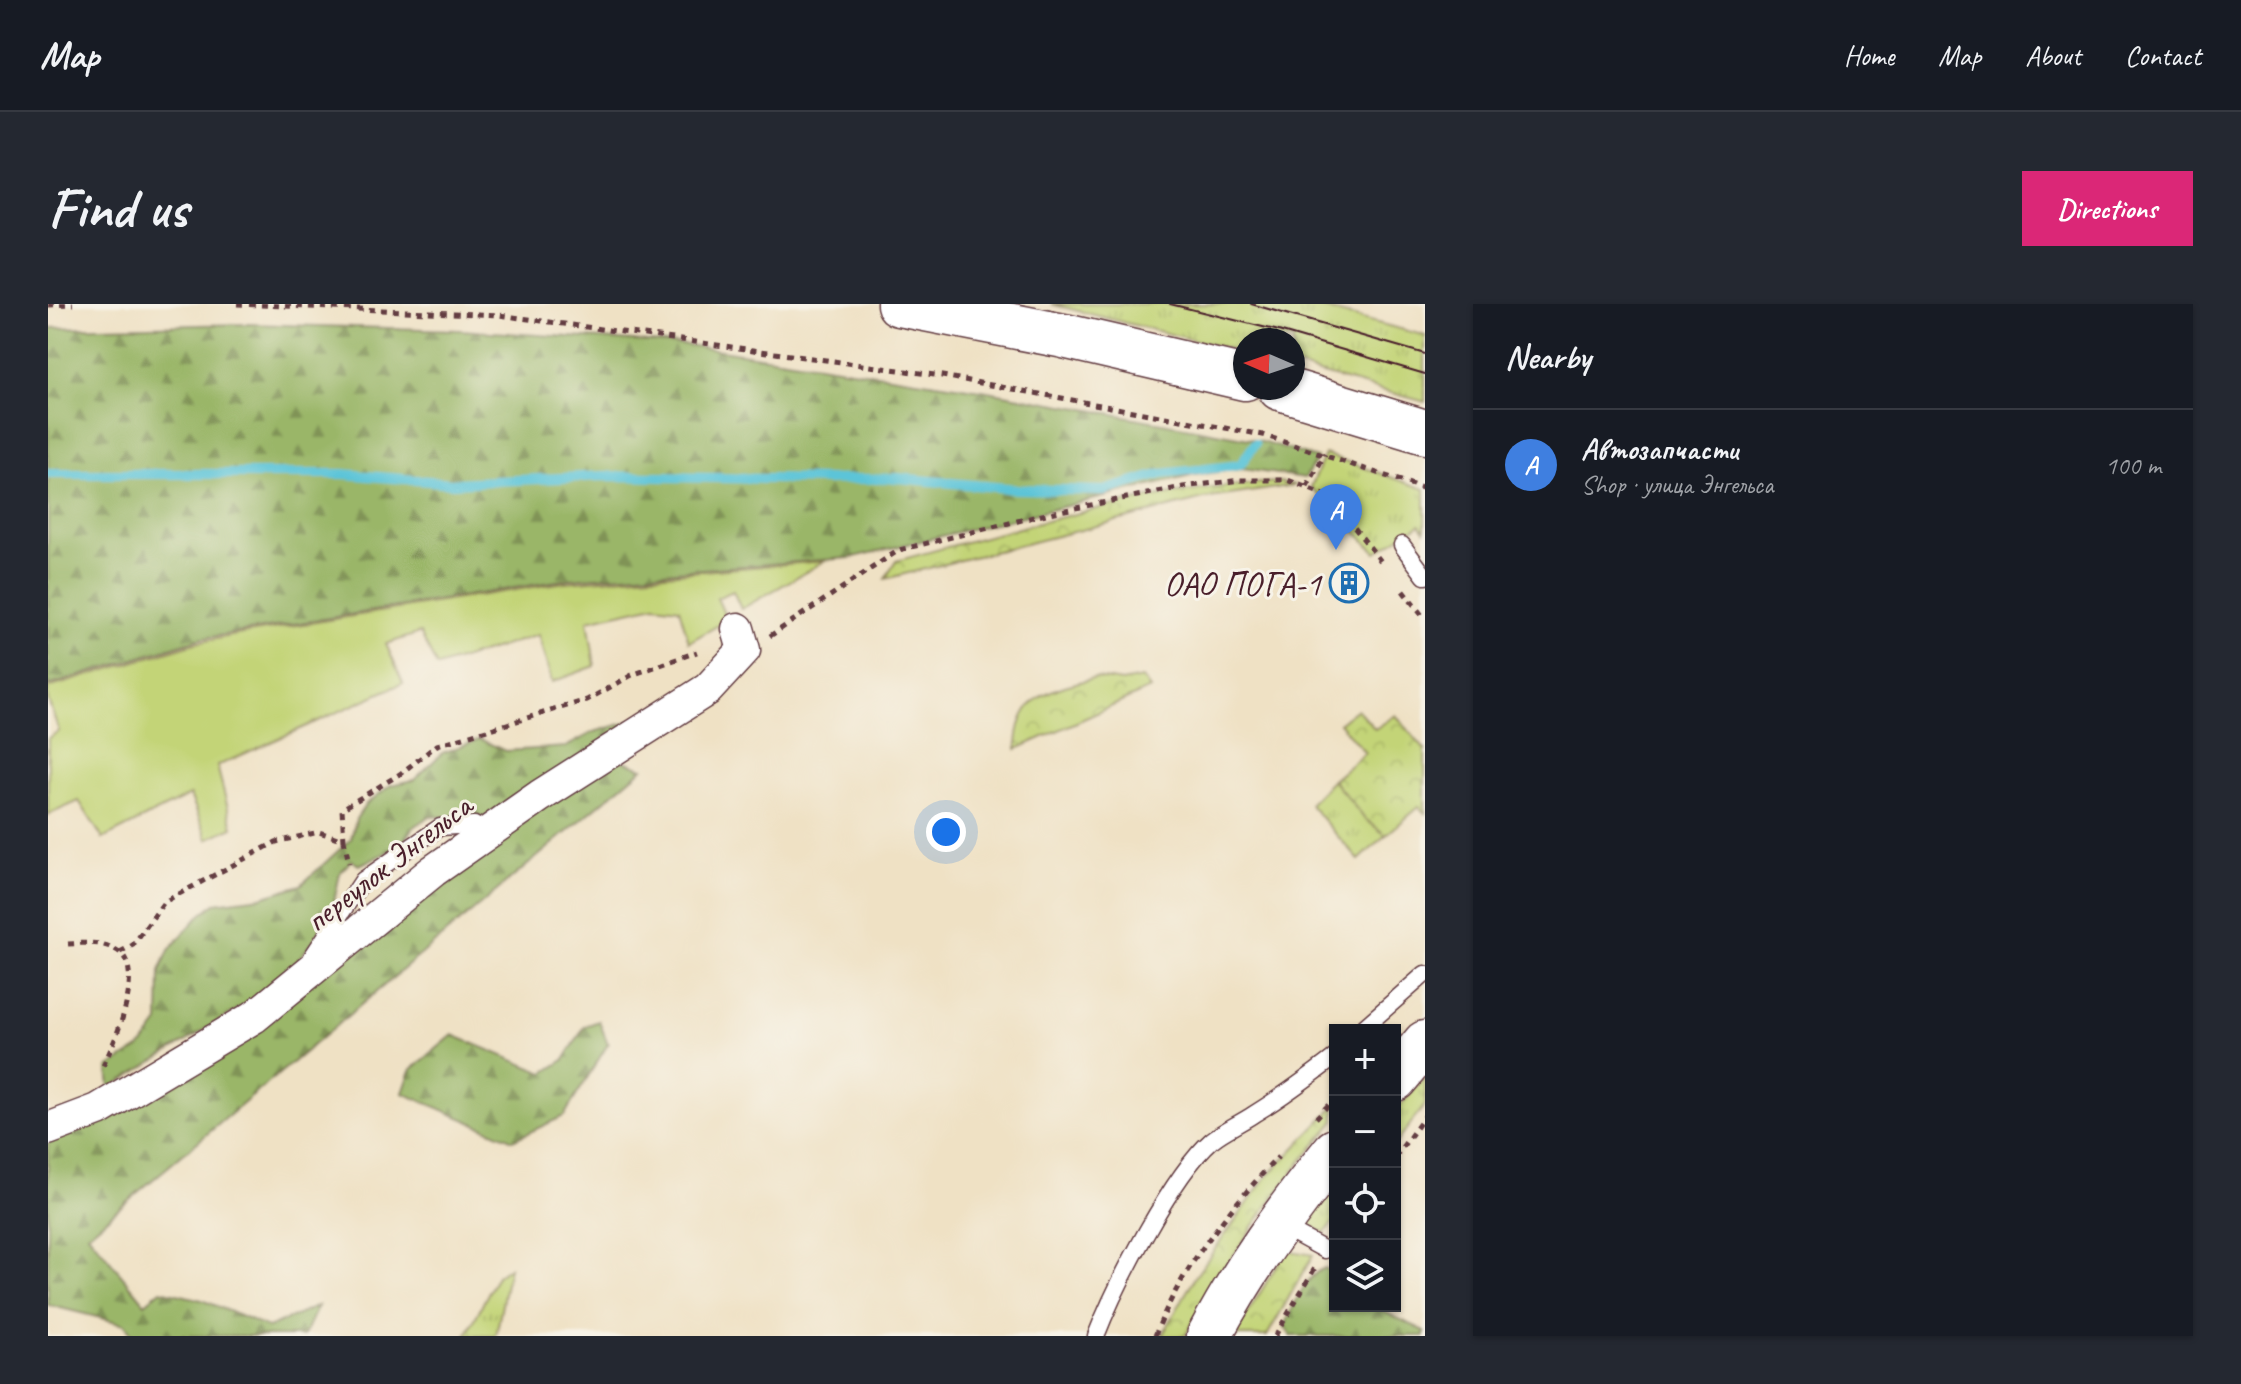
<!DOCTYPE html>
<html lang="en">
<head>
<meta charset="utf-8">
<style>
  body { margin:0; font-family:Caveat,sans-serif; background:#242831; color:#f1f3f6 }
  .controls { position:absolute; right:24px; bottom:24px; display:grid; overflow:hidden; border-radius:0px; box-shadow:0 2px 6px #0004 }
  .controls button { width:72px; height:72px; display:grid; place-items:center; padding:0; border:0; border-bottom:2px solid #363941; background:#171b24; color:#f1f3f6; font:40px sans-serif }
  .compass { position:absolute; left:1185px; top:24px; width:72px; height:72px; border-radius:50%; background:#171b24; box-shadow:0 2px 6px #0004; rotate:272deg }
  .you { position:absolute; left:898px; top:528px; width:28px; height:28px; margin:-20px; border:6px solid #fff; border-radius:50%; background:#1a73e8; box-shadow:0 0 0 12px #1a73e833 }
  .badge { display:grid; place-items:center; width:52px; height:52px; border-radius:50%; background:#db2777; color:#fff; font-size:26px; font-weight:700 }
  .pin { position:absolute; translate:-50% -66px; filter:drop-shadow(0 2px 4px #0008) }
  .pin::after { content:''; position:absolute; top:42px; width:28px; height:24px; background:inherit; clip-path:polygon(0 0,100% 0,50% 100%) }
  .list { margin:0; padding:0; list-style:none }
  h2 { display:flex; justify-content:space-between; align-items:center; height:104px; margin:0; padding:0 32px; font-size:34px }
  h2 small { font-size:26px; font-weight:400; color:#9ea1a6 }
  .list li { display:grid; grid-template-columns:52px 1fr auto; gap:24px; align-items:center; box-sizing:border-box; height:112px; padding:0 32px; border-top:2px solid #363941 }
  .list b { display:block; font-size:30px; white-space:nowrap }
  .list p { margin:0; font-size:26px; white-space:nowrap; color:#9ea1a6 }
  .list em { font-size:26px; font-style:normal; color:#9ea1a6 }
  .icon { flex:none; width:44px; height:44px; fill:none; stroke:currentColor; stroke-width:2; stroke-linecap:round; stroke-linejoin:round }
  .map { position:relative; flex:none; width:1377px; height:1032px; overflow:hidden; border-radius:0px }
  header { display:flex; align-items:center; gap:48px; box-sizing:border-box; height:112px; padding:0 40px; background:#171b24; border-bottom:2px solid #363941 }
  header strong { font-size:38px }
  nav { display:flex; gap:44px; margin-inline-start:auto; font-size:28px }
  .intro { display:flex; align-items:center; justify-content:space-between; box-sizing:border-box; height:192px; padding:0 48px }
  h1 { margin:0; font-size:56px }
  .button { padding:20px 36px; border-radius:0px; background:#db2777; color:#fff; font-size:28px; font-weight:700 }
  main { display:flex; gap:48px; padding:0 48px }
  aside { flex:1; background:#171b24; border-radius:0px; box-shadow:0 2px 6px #0004 }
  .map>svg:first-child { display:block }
</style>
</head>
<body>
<header>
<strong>Map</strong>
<nav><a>Home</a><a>Map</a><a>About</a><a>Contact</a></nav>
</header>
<div class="intro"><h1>Find us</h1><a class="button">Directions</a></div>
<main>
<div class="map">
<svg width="1377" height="1032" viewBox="0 0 1377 1032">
  <defs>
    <pattern id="grass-tufts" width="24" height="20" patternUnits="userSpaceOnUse" patternTransform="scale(2)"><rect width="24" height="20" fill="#c3d477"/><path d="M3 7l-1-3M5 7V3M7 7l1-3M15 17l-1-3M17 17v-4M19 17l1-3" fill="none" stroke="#a9b667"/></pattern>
    <pattern id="forest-firs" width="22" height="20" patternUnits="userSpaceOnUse" patternTransform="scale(2)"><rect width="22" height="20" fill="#9ab668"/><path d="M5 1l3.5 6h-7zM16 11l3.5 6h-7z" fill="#809356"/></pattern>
    <pattern id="park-crowns" width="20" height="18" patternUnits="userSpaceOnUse" patternTransform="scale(2)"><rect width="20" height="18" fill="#c3d477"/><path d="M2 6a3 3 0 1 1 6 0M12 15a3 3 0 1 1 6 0" fill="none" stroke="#a9b667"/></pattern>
  </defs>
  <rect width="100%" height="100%" fill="#f7f3e8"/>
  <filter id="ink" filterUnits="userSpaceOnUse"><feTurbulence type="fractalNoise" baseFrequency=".0125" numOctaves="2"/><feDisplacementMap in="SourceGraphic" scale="16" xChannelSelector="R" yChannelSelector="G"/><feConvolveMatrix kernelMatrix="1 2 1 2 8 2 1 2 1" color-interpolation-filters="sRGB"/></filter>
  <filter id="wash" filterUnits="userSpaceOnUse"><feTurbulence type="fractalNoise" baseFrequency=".006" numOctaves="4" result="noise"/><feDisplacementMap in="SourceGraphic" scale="32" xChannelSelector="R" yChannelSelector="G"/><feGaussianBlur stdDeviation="1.8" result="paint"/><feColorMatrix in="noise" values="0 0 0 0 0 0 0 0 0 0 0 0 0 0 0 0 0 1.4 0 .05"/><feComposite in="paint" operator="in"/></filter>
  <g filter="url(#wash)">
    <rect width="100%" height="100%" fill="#efe1c4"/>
    <path fill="url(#grass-tufts)" stroke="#867a51" stroke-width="2" d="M 1003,0 L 1257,0 L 1371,30 L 1377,32 L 1377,98 L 1245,62 L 1245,36 L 1197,36 L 1197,49 Z
      M 1277,150 L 1377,185 L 1377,226 L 1372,220 L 1328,248 L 1263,183 Z
      M 1285,476 L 1316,514 L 1338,531 L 1311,556 L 1261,500 Z
      M 1377,773 L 1377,801 L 1347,840 L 1347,808 Z
      M 1287,879 L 1287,916 L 1277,929 L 1256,919 Z
      M 461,963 L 448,1032 L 418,1032 L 449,972 Z"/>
    <path fill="url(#forest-firs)" stroke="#726a4a" stroke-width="2" d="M 200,20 L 411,26 L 633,40 L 934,86 L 1207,136 L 1269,154 L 1257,174 L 1194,165 L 1147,171 L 802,254 L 522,275 L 151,335 L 0,382 L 0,24 Z
      M 588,416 L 434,516 L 381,512 L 365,524 L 354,542 L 311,561 L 303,556 L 292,569 L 286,598 L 267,635 L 228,682 L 62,784 L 60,764 L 93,743 L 111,719 L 112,667 L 121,646 L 150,613 L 167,599 L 213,593 L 253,581 L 303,535 L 308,515 L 318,500 L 343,481 L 366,476 L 394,449 L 432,435 L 457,447 L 518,443 L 546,428 Z
      M 565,453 L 595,464 L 40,930 L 97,999 L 113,986 L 154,996 L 220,1024 L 270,1002 L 256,1032 L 85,1032 L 77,1020 L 0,1001 L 0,839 Z
      M 551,717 L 560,740 L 516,812 L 465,836 L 355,789 L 363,766 L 405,731 L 496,769 L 516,756 L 537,722 Z
      M 1277,964 L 1287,971 L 1287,1002 L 1324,1002 L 1377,1027 L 1377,1032 L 1243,1032 L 1237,1023 C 1243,1006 1259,969 1277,964 Z"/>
    <path fill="url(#park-crowns)" stroke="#867a51" stroke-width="2" d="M 1231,178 L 1248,181 L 1156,195 L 837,275 L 848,257 C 973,223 1101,185 1231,178 Z
      M 1048,374 L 1074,378 L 1094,374 L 1102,385 L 969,445 C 969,391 1003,385 1048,374 Z
      M 1309,405 L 1327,425 L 1348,411 L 1377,446 L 1377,509 L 1371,503 L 1338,531 L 1316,514 L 1285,476 L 1317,449 L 1291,419 Z
      M 1287,802 L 1287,817 C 1228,885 1181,952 1137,1032 L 1114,1032 L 1147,973 L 1218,874 Z
      M 1238,946 L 1265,951 L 1219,1032 L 1186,1032 Z"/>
    <path fill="#c3d477" stroke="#867a51" stroke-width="2" d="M 777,257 L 693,305 L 685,287 L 669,294 L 679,316 L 641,338 L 631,304 L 607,301 L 540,316 L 547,362 L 504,378 L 490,331 L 389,363 L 372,329 L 338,340 L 355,379 L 169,462 L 185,523 L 160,535 L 142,491 L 55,535 L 31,497 L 0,511 L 0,434 L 11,427 L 0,396 L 0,384 L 147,339 L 194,330 L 517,278 Z"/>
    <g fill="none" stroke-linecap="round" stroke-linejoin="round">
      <path stroke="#5cc4d8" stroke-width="10" d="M 0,170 L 295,170 L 405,179 L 556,172 L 780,176 L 850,174 L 969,185 L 1056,187 L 1114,170 L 1192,161 L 1207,140"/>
    </g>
  </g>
  <g filter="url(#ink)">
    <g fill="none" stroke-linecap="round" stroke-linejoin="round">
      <defs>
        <path id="lane" d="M 1354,241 L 1377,272
          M 264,653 L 315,576 L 392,523 L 426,521 L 432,534
          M 1313,726 L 1377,670
          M 1233,922 L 1277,946
          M 1048,1032 C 1068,981 1124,871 1164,836 C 1176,826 1193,819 1206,810 C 1234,793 1261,773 1287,753"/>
        <path id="street" d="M 0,825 L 50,806 L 206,713 L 385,567 L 492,492 L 660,385 L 696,346 L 690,325"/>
        <path id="secondary" d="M 1347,775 L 1377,739
          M 1161,1032 C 1196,965 1239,906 1287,847"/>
        <path id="primary" d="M 851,0 L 1016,32 L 1197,74
          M 1232,84 L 1377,128"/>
      </defs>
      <use href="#lane" stroke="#633c42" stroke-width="19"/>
      <use href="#street" stroke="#633c42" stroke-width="35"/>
      <use href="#secondary" stroke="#633c42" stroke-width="47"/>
      <use href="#primary" stroke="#633c42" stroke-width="47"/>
      <path stroke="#633c42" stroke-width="5" stroke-dasharray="6 6" stroke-linecap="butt" d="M 189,0 L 451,11 L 894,72 L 1215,131 L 1377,185
        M 0,1 L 25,0
        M 1259,183 L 1277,150
        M 1355,287 L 1377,315
        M 722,332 L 851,246 L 1002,209 L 1135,183 L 1192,176 L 1240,176 L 1283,194 L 1335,260
        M 296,536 L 294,505 L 352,470 L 389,441 L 539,396 L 584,371 L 649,348
        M 20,640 C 38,639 54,637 70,647 C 99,666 65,743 53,766
        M 72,648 L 85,641 L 116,598 L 228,538 L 271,528 L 296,536 L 301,559
        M 1268,814 L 1287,794
        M 1347,853 L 1377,812
        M 1107,1032 C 1132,965 1181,905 1230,853
        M 1227,1032 L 1267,964"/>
      <use href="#lane" stroke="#fff" stroke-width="16"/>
      <use href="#street" stroke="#fff" stroke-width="32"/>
      <use href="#secondary" stroke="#fff" stroke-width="44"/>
      <use href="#primary" stroke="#fff" stroke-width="44"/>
      <path stroke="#4a1f2b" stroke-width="2" d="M 1122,0 L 1227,26 L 1377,70
        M 1203,0 L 1377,50"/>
    </g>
  </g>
  <defs>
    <symbol id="building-ring" viewBox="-11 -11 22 22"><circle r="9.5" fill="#f7f3e8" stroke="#1f6fb2" stroke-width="1.5"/><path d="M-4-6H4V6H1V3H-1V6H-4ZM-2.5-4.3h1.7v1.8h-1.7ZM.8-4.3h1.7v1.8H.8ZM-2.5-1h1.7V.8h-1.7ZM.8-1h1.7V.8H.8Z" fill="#1f6fb2"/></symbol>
  </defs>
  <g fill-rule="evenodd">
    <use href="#building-ring" x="1279" y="257" width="44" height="44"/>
  </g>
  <g text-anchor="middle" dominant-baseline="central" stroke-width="6" stroke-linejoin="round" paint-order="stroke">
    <g font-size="34" fill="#4a1f2b" stroke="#f7f3e8" text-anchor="end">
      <text x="1273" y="279">ОАО ПОГА-1</text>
    </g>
    <g font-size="34" fill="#4a1f2b" stroke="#f7f3e8">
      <text transform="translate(340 559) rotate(-38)">переулок Энгельса</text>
    </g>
  </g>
</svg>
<div class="controls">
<button>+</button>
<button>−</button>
<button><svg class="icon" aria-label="locate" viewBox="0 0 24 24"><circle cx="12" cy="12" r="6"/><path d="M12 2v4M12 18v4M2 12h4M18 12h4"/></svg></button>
<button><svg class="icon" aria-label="layers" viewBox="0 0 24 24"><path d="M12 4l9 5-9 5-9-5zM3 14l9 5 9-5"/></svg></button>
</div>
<svg class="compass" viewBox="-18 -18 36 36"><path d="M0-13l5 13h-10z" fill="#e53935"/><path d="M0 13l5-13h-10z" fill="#9ea1a6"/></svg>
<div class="you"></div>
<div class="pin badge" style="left:1288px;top:246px;background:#3f7fe0">A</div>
</div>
<aside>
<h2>Nearby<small></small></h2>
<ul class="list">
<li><span class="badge" style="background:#3f7fe0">A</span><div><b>Автозапчасти</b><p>Shop · улица Энгельса</p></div><em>100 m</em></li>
</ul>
</aside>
</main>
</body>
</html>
